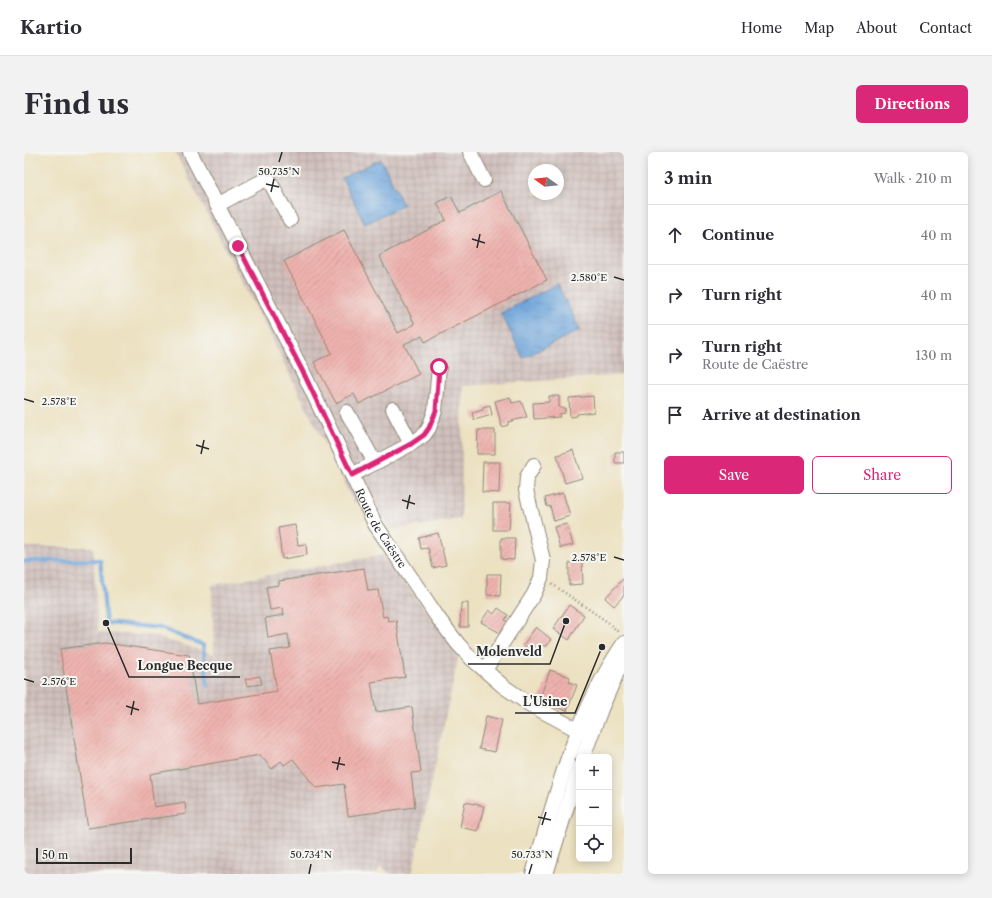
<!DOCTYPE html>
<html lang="en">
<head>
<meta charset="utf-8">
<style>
  body { margin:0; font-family:"Libre Caslon Text",serif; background:#f2f2f3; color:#2b2b33 }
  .controls { position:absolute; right:12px; bottom:12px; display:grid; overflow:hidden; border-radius:6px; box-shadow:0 2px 10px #0003 }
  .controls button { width:36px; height:36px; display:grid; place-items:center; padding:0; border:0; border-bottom:1px solid #e1e1e2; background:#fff; color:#2b2b33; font:20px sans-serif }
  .compass { position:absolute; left:504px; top:12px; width:36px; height:36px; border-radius:50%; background:#fff; box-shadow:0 2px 10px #0003; rotate:285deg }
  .scale { position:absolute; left:12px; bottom:10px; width:96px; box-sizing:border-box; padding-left:4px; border:2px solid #2b2b2b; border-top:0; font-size:11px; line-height:14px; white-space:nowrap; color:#2b2b2b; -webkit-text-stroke:3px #f6f6f2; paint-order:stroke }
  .stop { position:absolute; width:12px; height:12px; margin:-9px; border:3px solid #db2777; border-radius:50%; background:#fff }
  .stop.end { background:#db2777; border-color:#fff; box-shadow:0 1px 4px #0008 }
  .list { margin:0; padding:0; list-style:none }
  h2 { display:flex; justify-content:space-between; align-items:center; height:52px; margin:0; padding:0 16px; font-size:17px }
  h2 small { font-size:13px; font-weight:400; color:#7c7c81 }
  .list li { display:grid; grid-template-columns:26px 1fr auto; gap:12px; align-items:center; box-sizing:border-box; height:60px; padding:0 16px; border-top:1px solid #e1e1e2 }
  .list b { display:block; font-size:15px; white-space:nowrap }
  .list p { margin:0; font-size:13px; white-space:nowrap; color:#7c7c81 }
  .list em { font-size:13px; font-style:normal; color:#7c7c81 }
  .actions { display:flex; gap:8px; padding:12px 16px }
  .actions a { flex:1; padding:9px 0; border:1px solid #db2777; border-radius:6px; text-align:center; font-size:14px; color:#db2777 }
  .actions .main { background:#db2777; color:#fff }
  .icon { flex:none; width:22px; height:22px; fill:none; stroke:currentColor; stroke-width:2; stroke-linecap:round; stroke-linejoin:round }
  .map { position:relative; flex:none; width:600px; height:722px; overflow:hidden; border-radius:6px }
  header { display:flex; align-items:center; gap:24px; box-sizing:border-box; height:56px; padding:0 20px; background:#fff; border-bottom:1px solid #e1e1e2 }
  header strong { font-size:19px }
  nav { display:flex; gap:22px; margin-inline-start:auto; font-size:14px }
  .intro { display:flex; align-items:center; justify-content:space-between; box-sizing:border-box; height:96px; padding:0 24px }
  h1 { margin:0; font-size:28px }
  .button { padding:10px 18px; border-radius:6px; background:#db2777; color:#fff; font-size:14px; font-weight:700 }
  main { display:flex; gap:24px; padding:0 24px }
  aside { flex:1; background:#fff; border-radius:6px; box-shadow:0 2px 10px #0003 }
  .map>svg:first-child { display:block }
</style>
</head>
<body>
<header>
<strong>Kartio</strong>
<nav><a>Home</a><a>Map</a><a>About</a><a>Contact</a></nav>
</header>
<div class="intro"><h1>Find us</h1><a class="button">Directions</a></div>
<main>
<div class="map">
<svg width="600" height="722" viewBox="0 0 600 722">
  <defs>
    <pattern id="industrial-grid" width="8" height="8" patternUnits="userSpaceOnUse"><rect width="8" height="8" fill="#d0c0bc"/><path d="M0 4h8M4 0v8" fill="none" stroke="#b3a5a2"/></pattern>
    <pattern id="water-ripples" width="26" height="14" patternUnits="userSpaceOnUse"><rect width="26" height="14" fill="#6ba2d9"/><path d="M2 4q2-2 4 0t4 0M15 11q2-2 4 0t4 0" fill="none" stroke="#5884b0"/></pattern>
    <pattern id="building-hatch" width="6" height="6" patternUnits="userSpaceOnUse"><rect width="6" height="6" fill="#eeb2ae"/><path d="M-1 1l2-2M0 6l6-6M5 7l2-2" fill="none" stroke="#cc9996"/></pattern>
  </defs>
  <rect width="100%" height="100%" fill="#f6f6f2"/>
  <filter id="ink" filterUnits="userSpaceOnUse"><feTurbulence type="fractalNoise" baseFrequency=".025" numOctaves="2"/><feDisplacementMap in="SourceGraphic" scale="8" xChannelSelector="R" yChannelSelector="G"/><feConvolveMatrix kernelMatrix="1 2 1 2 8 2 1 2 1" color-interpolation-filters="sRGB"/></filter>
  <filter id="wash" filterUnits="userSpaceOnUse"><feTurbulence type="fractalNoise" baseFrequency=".012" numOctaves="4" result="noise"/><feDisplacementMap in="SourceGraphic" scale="16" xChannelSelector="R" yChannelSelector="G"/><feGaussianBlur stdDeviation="0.9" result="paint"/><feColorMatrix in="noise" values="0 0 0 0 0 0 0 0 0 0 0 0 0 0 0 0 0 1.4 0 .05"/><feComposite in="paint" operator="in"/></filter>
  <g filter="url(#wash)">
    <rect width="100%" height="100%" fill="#ece1c1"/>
    <path fill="url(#industrial-grid)" fill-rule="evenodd" d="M 151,0 L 600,0 L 600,223 L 439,234 L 437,367 L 367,378 L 343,342 L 330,351 L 242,175 ZM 510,18 L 534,18 L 534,42 L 510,42 Z
      M 0,395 L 69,395 L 74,480 L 129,484 L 190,502 L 188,433 L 360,403 L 435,502 L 388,722 L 367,722 L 356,714 L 353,722 L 4,722 L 0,718 Z"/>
    <path fill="url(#water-ripples)" stroke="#4b6682" d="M 357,7 L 379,53 L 341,72 L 318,26 Z
      M 533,132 L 556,178 L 499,206 L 477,161 Z"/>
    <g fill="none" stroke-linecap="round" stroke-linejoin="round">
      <path stroke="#6ba2d9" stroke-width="4" d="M 0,409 L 76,408 L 82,471 L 136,476 L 179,493 L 184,534"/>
    </g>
    <g id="blocks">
      <path fill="url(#building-hatch)" d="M 477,39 L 523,128 L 401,190 L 398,184 L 380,192 L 395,222 L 335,252 L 330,242 L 312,251 L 290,210 L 308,201 L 260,109 L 320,78 L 374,181 L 391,172 L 355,104 L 422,68 L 413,51 L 427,44 L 436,61 Z
        M 525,244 L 535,244 L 535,256 L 541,256 L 541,261 L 535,262 L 536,265 L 510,267 L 509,251 L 525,250 Z
        M 569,244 L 570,260 L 553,262 L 553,264 L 546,265 L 545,246 Z
        M 486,245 L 488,251 L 497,249 L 503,265 L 484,270 L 484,273 L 478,275 L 471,249 Z
        M 466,253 L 468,263 L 450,268 L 448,261 L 459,258 L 459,255 Z
        M 454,278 L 471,278 L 471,302 L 453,302 Z
        M 549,298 L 558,326 L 541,331 L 533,303 Z
        M 591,300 L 600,300 L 600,311 L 591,311 Z
        M 459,310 L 476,310 L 475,341 L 458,340 Z
        M 539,341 L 546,364 L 530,369 L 526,354 L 523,355 L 521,346 Z
        M 469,351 L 487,351 L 485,378 L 469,378 Z
        M 543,372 L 549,393 L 536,396 L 530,375 Z
        M 271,373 L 274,393 L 282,392 L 283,403 L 258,407 L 254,376 Z
        M 414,381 L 422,413 L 409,416 L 404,396 L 397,397 L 395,386 Z
        M 477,386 L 491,386 L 490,408 L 477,407 Z
        M 558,410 L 559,432 L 545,433 L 545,411 Z
        M 340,416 L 344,439 L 354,438 L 359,465 L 363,464 L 364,469 L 372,468 L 381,525 L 347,530 L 352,560 L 388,555 L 397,620 L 387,621 L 391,655 L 324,664 L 320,632 L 292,636 L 269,607 L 260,613 L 257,609 L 248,617 L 236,603 L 126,622 L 130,655 L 161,650 L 162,662 L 64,676 L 36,497 L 81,491 L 165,503 L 173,552 L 253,539 L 246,499 L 266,496 L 264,482 L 244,486 L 241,466 L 260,463 L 259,456 L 246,458 L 242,435 L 255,433 L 255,429 Z
        M 463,422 L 477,422 L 476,444 L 463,443 Z
        M 600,426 L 600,443 L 590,454 L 581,446 Z
        M 437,451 L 444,451 L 444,475 L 436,475 Z
        M 545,453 L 560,463 L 545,488 L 529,477 Z
        M 474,456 L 484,463 L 481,468 L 484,470 L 476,481 L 457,470 L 465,458 L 470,462 Z
        M 512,475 L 527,487 L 522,495 L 517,492 L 510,501 L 499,493 Z
        M 526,518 L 546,525 L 545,530 L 553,533 L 543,559 L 523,552 L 525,549 L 516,546 Z
        M 236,524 L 238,532 L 223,534 L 221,527 Z
        M 462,564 L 478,568 L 471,600 L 455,597 Z
        M 441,650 L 460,654 L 454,679 L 436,675 Z"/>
    </g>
  </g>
  <g filter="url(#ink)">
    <use href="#blocks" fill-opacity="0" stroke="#8c8676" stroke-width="1"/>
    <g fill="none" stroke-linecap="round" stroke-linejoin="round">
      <defs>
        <g id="minor">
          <path id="s1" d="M 166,0 L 281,224 L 351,372 L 414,466 L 434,492 L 448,507 L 479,534 L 505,552 L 550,576 L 566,583"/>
          <path d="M 446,0 L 460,28"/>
          <path d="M 193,53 L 244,26 L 266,68"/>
          <path d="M 369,257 L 387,292"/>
          <path d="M 323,260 L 351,311"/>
          <path d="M 328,323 L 387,292 L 400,283 L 405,276 L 411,259 L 415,215"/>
          <path d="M 461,518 L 510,442 L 517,426 L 519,408 L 502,338 L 503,325 L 510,313"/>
          <path d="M 559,605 L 577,557 L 599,507"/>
          <path d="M 509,722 C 532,642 552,561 600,491"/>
          <path d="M 522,722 L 555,616"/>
        </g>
      </defs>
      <use href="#minor" stroke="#8c8676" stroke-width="16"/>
      <path stroke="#8c8676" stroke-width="2.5" stroke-dasharray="1 3" stroke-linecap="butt" d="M 528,432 L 585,471 L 595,481"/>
      <use href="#minor" stroke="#fff" stroke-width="14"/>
    </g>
  </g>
  <g fill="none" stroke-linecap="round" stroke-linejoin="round" filter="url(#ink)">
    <path stroke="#db2777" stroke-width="5" d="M 214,94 L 281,224 L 328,323 L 387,292 L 400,283 L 405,276 L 412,259 L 415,215"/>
  </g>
  <path fill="none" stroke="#2b2b2b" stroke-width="1.5" d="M 255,10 L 258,0M 242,32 L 255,35M 247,40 L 250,27M 448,87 L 461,91M 453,96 L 456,82M 590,125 L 600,128M 0,247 L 10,250M 172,293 L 185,297M 177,302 L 180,288M 378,348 L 391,352M 383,357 L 386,343M 590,405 L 600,408M 0,527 L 10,530M 102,554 L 115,558M 107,563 L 110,549M 308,610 L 321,613M 313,618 L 316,605M 514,665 L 527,668M 518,673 L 522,660M 285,722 L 287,712M 505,722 L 508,712"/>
  <g text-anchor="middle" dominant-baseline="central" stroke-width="4" stroke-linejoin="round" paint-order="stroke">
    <g font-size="11" fill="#2b2b2b" stroke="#f6f6f2">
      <text stroke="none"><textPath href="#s1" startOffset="422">Route de Caëstre</textPath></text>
    </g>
  </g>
  <g font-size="10" text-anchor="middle" fill="#2b2b2b" stroke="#f6f6f2" stroke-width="4" stroke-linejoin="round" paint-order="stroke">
    <text x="255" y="23">50.735°N</text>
    <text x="565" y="129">2.580°E</text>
    <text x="35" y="253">2.578°E</text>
    <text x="565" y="409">2.578°E</text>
    <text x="35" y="533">2.576°E</text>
    <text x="287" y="706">50.734°N</text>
    <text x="508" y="706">50.733°N</text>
  </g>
  <path fill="none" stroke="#2b2b2b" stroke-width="1.5" d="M542 469L526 512H444M82 471L105 525H216M578 495L551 561H491"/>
  <g fill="#2b2b2b" stroke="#f6f6f2" stroke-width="1.5">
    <circle cx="542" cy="469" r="4"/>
    <circle cx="82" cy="471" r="4"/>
    <circle cx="578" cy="495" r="4"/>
  </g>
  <g font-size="12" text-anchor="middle" font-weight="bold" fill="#2b2b2b" stroke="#f6f6f2" stroke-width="4" stroke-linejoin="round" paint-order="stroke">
    <text x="485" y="504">Molenveld</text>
    <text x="161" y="518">Longue Becque</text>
    <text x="521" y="554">L'Usine</text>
  </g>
</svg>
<div class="controls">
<button>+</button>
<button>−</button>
<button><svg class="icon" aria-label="locate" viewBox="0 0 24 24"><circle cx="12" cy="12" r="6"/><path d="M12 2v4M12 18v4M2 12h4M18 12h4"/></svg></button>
</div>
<svg class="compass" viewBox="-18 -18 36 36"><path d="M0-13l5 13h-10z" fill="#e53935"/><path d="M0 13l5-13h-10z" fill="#7c7c81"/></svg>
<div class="scale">50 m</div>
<div class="stop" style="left:415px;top:215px"></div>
<div class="stop end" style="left:214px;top:94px"></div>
</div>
<aside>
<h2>3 min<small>Walk · 210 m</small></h2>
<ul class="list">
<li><svg class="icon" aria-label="ahead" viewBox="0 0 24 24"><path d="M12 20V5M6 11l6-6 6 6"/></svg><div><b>Continue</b></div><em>40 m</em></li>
<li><svg class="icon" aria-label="right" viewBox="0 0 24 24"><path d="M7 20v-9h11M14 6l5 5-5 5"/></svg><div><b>Turn right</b></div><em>40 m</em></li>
<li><svg class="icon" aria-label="right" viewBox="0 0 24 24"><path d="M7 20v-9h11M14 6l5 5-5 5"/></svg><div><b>Turn right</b><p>Route de Caëstre</p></div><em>130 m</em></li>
<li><svg class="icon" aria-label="arrive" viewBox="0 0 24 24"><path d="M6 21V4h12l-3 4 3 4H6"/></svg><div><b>Arrive at destination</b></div></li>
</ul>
<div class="actions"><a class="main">Save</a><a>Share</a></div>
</aside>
</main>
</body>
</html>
